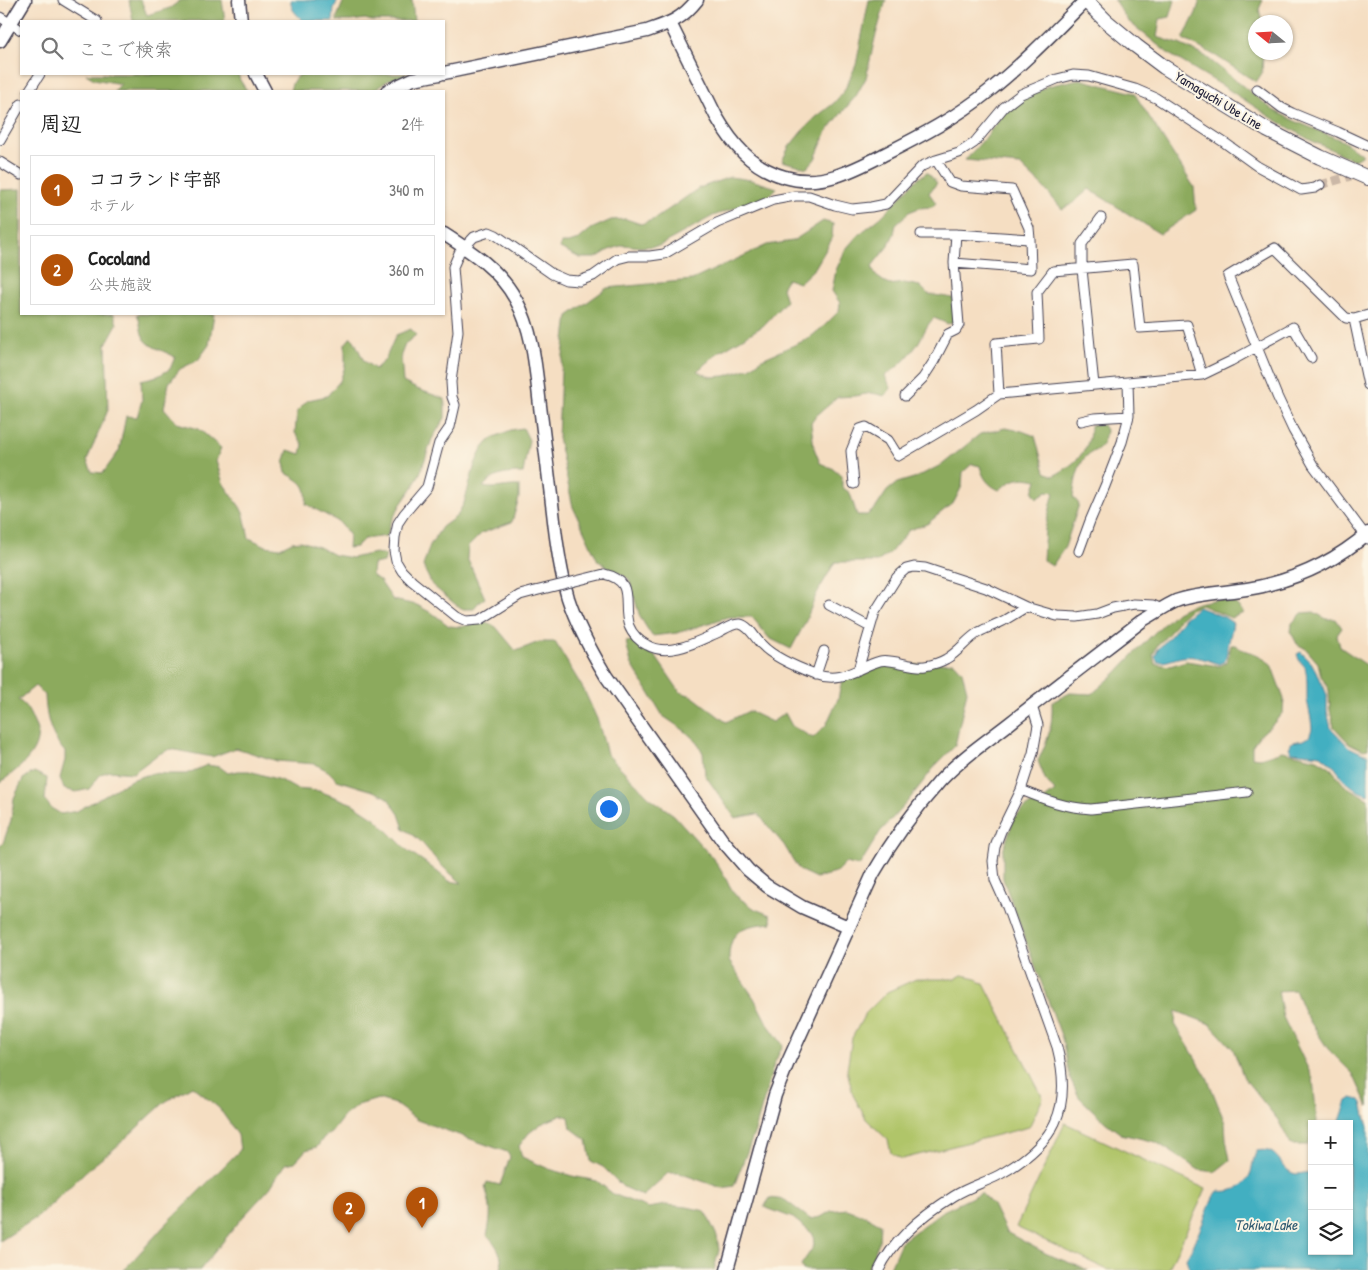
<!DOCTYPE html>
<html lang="ja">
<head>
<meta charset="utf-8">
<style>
  body { margin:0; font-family:"Patrick Hand","Klee One",sans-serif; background:#f6f6f6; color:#222 }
  .controls { position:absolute; right:15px; bottom:15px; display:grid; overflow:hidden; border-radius:0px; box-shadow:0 1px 4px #0004 }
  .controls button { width:45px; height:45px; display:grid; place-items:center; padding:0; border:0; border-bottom:1px solid #e0e0e0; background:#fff; color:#222; font:25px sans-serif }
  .compass { position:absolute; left:1248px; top:15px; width:45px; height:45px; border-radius:50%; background:#fff; box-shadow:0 1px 4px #0004; rotate:288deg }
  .you { position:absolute; left:608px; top:808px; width:18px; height:18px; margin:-12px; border:4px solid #fff; border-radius:50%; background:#1a73e8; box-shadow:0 0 0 8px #1a73e833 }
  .badge { display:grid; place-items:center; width:32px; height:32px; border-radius:50%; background:#b45309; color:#fff; font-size:16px; font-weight:700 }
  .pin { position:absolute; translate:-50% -41px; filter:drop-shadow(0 1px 2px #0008) }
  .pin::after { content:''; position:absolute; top:26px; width:18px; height:15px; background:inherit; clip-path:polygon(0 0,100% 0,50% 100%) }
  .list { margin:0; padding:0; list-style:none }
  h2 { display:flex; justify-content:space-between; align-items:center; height:65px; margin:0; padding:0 20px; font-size:21px }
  h2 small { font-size:16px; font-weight:400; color:#767676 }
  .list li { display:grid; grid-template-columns:32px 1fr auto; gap:15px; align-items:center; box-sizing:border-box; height:70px; margin:0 10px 10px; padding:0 10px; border:1px solid #e0e0e0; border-radius:0px }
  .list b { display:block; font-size:19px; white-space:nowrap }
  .list p { margin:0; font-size:16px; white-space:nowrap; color:#767676 }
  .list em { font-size:16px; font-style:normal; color:#767676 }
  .icon { flex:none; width:28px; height:28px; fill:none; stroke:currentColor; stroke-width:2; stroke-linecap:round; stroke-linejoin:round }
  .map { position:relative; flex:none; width:1368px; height:1270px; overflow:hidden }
  .search { position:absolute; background:#fff; box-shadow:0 1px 4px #0004; left:20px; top:20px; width:425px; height:55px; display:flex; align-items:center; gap:12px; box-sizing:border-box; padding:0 18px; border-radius:0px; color:#767676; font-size:19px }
  .panel { position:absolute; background:#fff; box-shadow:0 1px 4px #0004; left:20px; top:90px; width:425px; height:225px; border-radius:0px }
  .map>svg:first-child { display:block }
</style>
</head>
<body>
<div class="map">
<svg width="1368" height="1270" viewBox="0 0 1368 1270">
  <rect width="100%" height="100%" fill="#fcf5e5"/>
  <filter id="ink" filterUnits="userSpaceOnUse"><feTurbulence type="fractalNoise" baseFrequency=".02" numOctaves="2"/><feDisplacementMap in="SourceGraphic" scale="10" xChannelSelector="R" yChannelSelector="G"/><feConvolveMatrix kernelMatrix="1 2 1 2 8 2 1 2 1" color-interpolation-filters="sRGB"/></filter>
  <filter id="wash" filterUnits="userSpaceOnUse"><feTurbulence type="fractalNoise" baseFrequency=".0096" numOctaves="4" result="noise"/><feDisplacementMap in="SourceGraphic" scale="20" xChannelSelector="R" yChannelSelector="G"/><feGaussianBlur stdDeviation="1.12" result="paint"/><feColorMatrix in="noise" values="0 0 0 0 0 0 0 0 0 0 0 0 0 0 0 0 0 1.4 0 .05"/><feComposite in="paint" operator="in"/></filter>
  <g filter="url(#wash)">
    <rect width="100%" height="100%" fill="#f5dec2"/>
    <path fill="#b0c569" stroke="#697452" d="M 962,975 L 977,978 L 979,982 L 984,983 L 1043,1098 L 1029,1127 L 902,1159 L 891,1153 L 888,1140 L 866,1119 L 853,1095 L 847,1070 L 852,1038 L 865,1014 L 887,992 L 916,979 L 955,979 Z
      M 1065,1123 L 1206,1189 L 1168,1270 L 1108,1270 L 1016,1227 Z"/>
    <path fill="#8caa5d" stroke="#57664c" d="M 129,0 L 141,0 L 147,15 L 170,8 L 181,0 L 222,0 L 225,21 L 133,21 Z
      M 344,0 L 412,0 L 414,21 L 372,21 L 365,19 L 352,21 L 337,21 L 337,17 Z
      M 869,0 L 886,0 L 875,38 L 866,78 L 856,96 L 840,115 L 826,133 L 815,159 L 807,168 L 782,161 L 789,147 L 802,131 L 815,118 L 834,103 L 844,91 L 856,65 Z
      M 1114,0 L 1175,0 L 1170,17 L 1160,19 L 1157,37 L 1179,44 L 1205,56 L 1273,110 L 1295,121 L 1343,141 L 1363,155 L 1354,160 L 1310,140 L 1269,116 L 1223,86 L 1169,54 L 1128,21 Z
      M 1200,0 L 1263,0 L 1259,9 L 1262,22 L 1256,22 L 1256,52 L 1263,53 L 1262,73 L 1256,82 L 1216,56 L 1183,39 L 1196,13 Z
      M 86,74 L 238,74 L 240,80 L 247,91 L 114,91 L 121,84 L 94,79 Z
      M 304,74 L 325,74 L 337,75 L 366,74 L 409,74 L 389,80 L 373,91 L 290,91 C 292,82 294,76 304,74 Z
      M 1079,79 L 1134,93 L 1194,187 L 1196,210 L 1160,234 L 1089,189 L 1072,204 L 1062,209 L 1044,188 L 1020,165 L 965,160 L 986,137 L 1004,112 L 1021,98 L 1048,86 Z
      M 927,172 L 937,183 L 929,193 L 936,203 L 932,207 L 919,208 L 909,212 L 896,224 L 894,234 L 888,246 L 872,266 L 876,276 L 889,285 L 904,283 L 920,286 L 928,294 L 953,298 L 954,321 L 948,324 L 934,318 C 926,325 923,336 917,345 C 907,359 898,367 885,376 L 891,388 L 885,396 L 872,393 L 855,396 L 838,397 L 817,415 L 811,423 L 814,448 L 820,463 L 834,469 L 842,476 L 842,487 L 850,493 L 857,515 L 867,515 L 875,509 L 887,491 L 897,483 L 917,477 L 943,464 L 980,434 L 1005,428 L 1022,431 L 1035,436 L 1045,472 L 1053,476 C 1068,469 1083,457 1088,442 C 1090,437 1090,430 1090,425 L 1103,425 L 1106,430 C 1103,456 1090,447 1082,462 C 1076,472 1075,486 1073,497 L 1079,504 L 1065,547 L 1052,566 L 1043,560 L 1045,529 L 1054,492 L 1047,491 L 1037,498 L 1033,492 L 1037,480 C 1019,476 1013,479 999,490 C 988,485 983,478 980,466 L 972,464 L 963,472 L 962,486 L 954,502 L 927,524 L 909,530 L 890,553 L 877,562 L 835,562 L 816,595 L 805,623 L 791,649 L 769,638 L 752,617 L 728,617 L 677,633 L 652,636 L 640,617 L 629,579 L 598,561 L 573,507 L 558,438 L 561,371 L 568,316 L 607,288 L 692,280 L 767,245 L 793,241 L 823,221 L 833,224 L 832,239 L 815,268 L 799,283 L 787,279 L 782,288 L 786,301 L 763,326 L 719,352 L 697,371 L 711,377 L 725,376 L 750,368 L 762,359 L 808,339 L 824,326 L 839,311 L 840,303 L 832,291 L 836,270 L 846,249 L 858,235 L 880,218 L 892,206 L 915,181 Z
      M 730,177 L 751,180 L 777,188 L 769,196 L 713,216 L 659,246 L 640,247 L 624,245 L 609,250 L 596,258 L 580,258 L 560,248 L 561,243 L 569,243 L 578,240 L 591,229 L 611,220 L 626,219 L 641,224 L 655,219 L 699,188 Z
      M 21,189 L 21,314 L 114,314 L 117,324 L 106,344 L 108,410 L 87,460 L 92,472 L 103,473 L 119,451 L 126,416 L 137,417 L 142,400 L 141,380 L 158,376 L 170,369 L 175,357 C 164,350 147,348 142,334 C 140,327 140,320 137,314 L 214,314 L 209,345 L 198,360 L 180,369 L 169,383 L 164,408 L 177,423 L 199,429 L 221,448 L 216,461 L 223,483 L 240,507 L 244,515 L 249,538 L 266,546 L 280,548 L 292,542 L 301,541 L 321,548 L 334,555 L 352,558 L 375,553 L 386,555 L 384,562 L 373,564 L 372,575 L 380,581 L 393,600 L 417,605 L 435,615 L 449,626 L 461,627 L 484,621 L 496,627 L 516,651 L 539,642 L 555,642 L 584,690 L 598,721 L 607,754 L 649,797 L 674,815 L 716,862 L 735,895 L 755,909 L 770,915 L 772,923 C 755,925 736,925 731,944 C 729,949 729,955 729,961 L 754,998 L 767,1023 L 783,1045 L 774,1064 L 755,1131 L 734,1186 L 722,1188 L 679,1173 L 668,1173 L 643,1196 L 623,1187 L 603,1167 L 591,1161 L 587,1140 L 571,1128 L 569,1117 L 562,1115 L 541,1124 L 529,1133 L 519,1146 L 522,1157 L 549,1169 L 572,1176 L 597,1181 L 613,1194 L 648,1208 L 666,1205 L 687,1207 L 705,1211 L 717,1236 L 719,1250 L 714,1270 L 501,1270 C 504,1256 496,1244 487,1235 C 492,1215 491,1206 485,1187 L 487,1182 L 500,1185 L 510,1157 L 507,1152 L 417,1120 L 395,1104 L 378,1099 L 358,1105 L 344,1116 L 331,1133 L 324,1137 L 317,1147 L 306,1150 L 295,1162 L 285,1164 L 270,1188 L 242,1218 L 200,1270 L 124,1270 L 166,1224 L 240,1150 L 238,1135 L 219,1108 L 192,1086 L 165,1102 L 115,1148 L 86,1171 L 39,1216 L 0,1241 L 0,846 L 3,843 L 11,820 L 14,798 L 23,779 L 34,772 L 47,778 L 45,800 L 51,808 L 61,814 L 77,811 L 131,780 L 153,773 L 167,774 L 186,774 L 207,765 L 220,767 L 228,773 L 238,771 L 249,771 L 280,780 L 296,789 L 319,791 L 353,804 L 376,819 L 407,850 L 426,863 L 449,881 L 462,883 C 455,877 447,871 441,865 C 427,850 422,839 404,829 L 399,814 L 387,797 L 373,791 L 337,780 L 328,771 L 315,764 L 277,761 L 236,748 L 212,757 L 170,749 L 157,755 L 133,773 L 110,771 L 101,774 L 89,789 L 76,792 L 64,789 L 60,778 L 65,760 L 65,752 C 50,735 46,718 45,695 L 35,686 L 18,700 C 26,705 28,710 32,718 C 33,722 36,726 37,730 C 41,754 16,770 0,783 L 0,190 Z
      M 411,329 L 416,335 L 405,344 L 401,355 L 403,382 L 417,389 L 445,399 L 445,418 L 432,439 L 421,471 L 413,487 L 401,504 L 390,524 L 387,536 L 364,539 L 356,547 L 348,548 L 349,534 L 339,522 L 306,504 C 308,485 302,482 286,473 L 284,463 L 288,450 L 301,454 L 303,444 L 295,433 L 297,411 L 308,400 L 327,396 L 340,381 L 345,366 L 345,344 L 351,337 L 354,340 L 364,361 L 375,369 L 385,360 L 396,335 Z
      M 523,428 L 529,440 L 523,473 C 507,473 494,474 483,487 C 495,490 507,485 519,486 L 519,498 L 512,522 L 482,533 L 468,547 L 467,558 L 485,598 L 477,604 L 474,609 L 461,609 L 432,585 L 423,566 L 430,545 L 442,527 L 457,516 L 464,503 L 475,464 L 482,449 L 492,438 L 511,430 Z
      M 1218,599 L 1236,604 L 1244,613 L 1231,618 L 1201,605 L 1190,609 L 1179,619 L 1170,632 L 1157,646 L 1153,655 L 1155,664 L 1170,666 L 1186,661 L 1219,666 L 1227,662 L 1231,645 L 1235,645 L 1241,649 L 1258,655 L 1271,664 L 1284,699 L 1283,712 L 1274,723 L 1259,736 L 1252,746 L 1252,757 L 1260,758 L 1282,751 L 1317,759 L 1329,766 L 1344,785 L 1368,799 L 1368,1107 L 1353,1074 L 1328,1049 L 1305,1014 L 1295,990 L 1278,991 L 1283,1017 L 1313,1079 L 1317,1122 L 1316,1124 L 1312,1124 L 1312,1136 L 1308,1145 L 1291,1145 L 1278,1120 L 1244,1078 L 1233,1049 L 1210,1024 L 1176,1011 L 1175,1024 L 1207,1077 L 1225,1123 L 1226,1139 L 1230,1160 L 1215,1172 L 1199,1170 L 1156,1142 L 1121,1134 L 1105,1122 L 1079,1097 L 1070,1078 L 1062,1038 L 1003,879 L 1003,851 L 1014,818 L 1029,805 L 1041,802 L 1055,791 L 1045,779 L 1038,761 C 1048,739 1053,727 1052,702 L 1070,693 L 1092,694 L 1116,673 L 1150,637 L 1176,612 L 1188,606 L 1202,602 Z
      M 1314,612 L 1326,619 L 1336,619 L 1342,628 L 1337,635 L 1340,647 L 1368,666 L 1368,749 L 1363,750 L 1349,743 L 1334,727 L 1330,710 L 1329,690 L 1321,676 L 1318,663 L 1306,649 L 1297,644 L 1291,632 L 1292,623 L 1302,613 Z
      M 632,641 L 656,657 L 680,692 L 692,696 L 726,722 L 749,711 L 772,722 L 785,713 L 792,726 L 813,738 L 826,725 L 838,699 L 842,680 L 878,663 L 896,666 L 954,662 L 962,671 L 967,691 L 955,746 L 936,765 L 908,801 L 880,832 L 859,866 L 845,863 L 835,873 L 816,878 L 799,870 L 784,845 L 758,814 L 735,818 L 705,775 L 703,753 L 697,742 L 685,731 L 663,716 L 631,663 L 626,642 Z
      M 981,1193 L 993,1205 L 1006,1232 L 1047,1254 L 1088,1270 L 889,1270 L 901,1242 L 941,1212 Z
      M 770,1198 L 785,1200 L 810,1219 L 821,1217 L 831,1211 L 847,1209 L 866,1216 L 880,1224 L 879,1242 L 867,1270 L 803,1270 L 801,1265 L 814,1246 L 813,1234 L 793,1218 L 764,1207 Z"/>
    <path fill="#43afc1" stroke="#32687e" d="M 291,0 L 338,0 L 334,8 L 333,21 L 303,21 C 297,14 290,10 291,0 Z
      M 1198,607 L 1224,617 L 1233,623 L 1225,661 L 1219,664 C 1207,660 1195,655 1182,657 C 1172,659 1169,662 1158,662 L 1155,657 L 1158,649 L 1173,633 L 1184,618 Z
      M 1301,652 L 1311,662 L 1316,671 L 1320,681 L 1323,685 L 1327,695 L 1327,711 L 1331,728 L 1349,747 L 1364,754 L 1368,754 L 1368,795 L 1358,791 L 1344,780 L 1333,765 L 1321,755 L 1292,752 L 1289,748 L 1292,742 L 1304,740 L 1309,737 L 1312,729 L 1311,719 L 1307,700 L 1307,678 L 1305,667 L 1299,660 L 1297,654 Z
      M 1352,1098 L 1360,1100 L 1362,1103 L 1368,1128 L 1368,1270 L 1193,1270 L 1188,1265 L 1186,1258 L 1194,1244 L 1213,1198 L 1218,1191 C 1231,1193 1244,1188 1250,1175 C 1253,1168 1252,1159 1257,1151 C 1281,1146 1279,1171 1296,1174 C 1301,1174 1307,1172 1312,1172 L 1312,1251 L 1349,1251 L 1349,1124 L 1339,1124 L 1347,1101 Z"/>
  </g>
  <g filter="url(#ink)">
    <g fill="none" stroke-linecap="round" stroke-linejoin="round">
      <path stroke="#cbb8a7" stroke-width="9" stroke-dasharray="9 4.5" stroke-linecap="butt" d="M 1320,185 L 1358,174"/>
      <defs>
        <path id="street" d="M 63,0 L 97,21
          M 0,17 L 21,30
          M 1257,89 L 1282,108 L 1292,113 L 1338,132 L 1368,146
          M 29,91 L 40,74
          M 0,140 L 21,104
          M 0,162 L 21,175
          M 921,234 L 956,234 L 1030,239 L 1029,228 L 1012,190 L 961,186 L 950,182 L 936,160
          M 954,263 L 1031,269 L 1030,239
          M 1368,315 L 1354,319 L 1346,318 L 1275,248 L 1228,276 L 1277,396 L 1293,430 L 1313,465 L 1368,539
          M 1354,319 L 1368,385
          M 1094,385 L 1082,269 L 1082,244 L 1101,218
          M 999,394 L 996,343 L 1039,339 L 1037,292 L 1053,271 L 1133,264 L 1140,328 L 1187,325 L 1202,375
          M 905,396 L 923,378 L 934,361 L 948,334 L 956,330 L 959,325 L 954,263 L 956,234
          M 1081,421 L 1094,418 L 1129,416
          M 854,484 L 851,451 L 860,429 L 866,427 L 888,440 L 898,456 L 976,410 L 999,394 L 1202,375 L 1231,361 L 1293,327 L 1311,358
          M 1079,551 L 1090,521 L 1105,486 L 1122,442 L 1129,416 L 1128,382
          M 604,574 C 637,581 621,605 629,626 C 632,634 640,642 647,645 C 669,658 698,641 719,632 C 725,629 733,623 740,624 C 750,626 755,639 762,645 C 773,657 799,668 815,674 C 841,684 856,668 880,661 C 891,658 912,668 925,666 C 931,665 941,662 946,659 C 959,652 967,639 979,632 C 986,628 995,625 1003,621 C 1010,617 1018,612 1026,607
          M 535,591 L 520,595 L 480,620 L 467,621 L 457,617 L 412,581 L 402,571 L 396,561 L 394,551 L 395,537 L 398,523 L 404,514 L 427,487 L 439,443 L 450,427 L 455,405 L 452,397 L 451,382 L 458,331 L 453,267 L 459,253 L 474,237 L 489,232 L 496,235 L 552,274 L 566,280 L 579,281 L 593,276 L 617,259 L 629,256 L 650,256 L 664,254 L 717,223 L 773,200 L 795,196 L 809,196 L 835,205 L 852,209 L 871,207 L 886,204 L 922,166 L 936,160 L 959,153 L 974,143 L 1004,107 L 1021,94 L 1057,79 L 1073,75 L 1089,76 L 1135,89 L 1156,98 L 1225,143 L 1257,166 L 1301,190 L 1315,188 L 1320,185
          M 829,605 L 870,627
          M 858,670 L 875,612 L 897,577 L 906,569 L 914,567 L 925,568 L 986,588 L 1026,607 L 1057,616 L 1077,617 L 1097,614 L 1113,608 L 1134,604 L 1153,605 L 1162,609
          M 816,675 L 824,651
          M 1021,790 C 1046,800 1063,807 1091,809 L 1247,792
          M 879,1270 C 894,1238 925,1214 954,1196 C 968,1187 984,1183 999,1175 C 1055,1144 1073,1109 1057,1047 L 1007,907 L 995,880 L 993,861 L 995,847 L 1001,831 L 1021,790 L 1033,753 L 1038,725 L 1032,706"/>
        <path id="secondary" d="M 239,0 L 241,21
          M 670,23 L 716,116 C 732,144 752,168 785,177 C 821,188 854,170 885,154 C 921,136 957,117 989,91 C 1023,64 1054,32 1085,1
          M 0,41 L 25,0
          M 444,73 L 647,31 C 670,23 681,20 697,0
          M 256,74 L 265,91
          M 387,91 L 413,79 L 440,74
          M 444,234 C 472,252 500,270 516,300 C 535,334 536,376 541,414 C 545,447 549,479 553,512 C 556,540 560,570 568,598 C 577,626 591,651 606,676 L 722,840 L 748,870 L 767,886 L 802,907 L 848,927
          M 727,1270 L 775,1095 L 788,1062 L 873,874 C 892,841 914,810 940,781 C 960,759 987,741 1010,723 C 1054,688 1099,654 1143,620 C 1154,614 1165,606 1176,601 C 1204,591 1241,593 1270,584 C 1306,575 1340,557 1368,533"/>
        <path id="primary" d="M 1085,0 L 1106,21 L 1136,46 L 1164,67 L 1267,130 L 1320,157 L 1368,178"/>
      </defs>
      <use href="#street" stroke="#423e4f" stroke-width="11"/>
      <use href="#secondary" stroke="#423e4f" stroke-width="15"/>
      <use href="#primary" stroke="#423e4f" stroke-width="16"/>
      <use href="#street" stroke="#fff" stroke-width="9"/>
      <use href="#secondary" stroke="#fff" stroke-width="12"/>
      <use href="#primary" stroke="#fff" stroke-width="14"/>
      <defs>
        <path id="street-bridge" d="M 535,591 L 604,574"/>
      </defs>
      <use href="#street-bridge" stroke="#423e4f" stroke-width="11" stroke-linecap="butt"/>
      <use href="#street-bridge" stroke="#fff" stroke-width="9"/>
    </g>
  </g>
  <g text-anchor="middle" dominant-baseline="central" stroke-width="4" stroke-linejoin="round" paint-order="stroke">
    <g font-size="14" fill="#22223b" stroke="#fcf5e5">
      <text transform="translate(1219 100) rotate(31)">Yamaguchi Ube Line</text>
    </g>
    <g font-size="15" font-style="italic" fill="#2f5a71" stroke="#fcf5e5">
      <text x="1266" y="1224">Tokiwa Lake</text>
    </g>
  </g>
</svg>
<div class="controls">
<button>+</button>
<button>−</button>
<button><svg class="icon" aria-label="layers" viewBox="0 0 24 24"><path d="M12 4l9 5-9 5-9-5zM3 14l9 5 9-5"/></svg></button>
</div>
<svg class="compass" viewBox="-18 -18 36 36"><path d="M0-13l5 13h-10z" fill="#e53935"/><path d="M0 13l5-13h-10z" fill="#767676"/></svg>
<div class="you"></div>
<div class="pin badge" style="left:422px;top:1228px">1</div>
<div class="pin badge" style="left:349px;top:1233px">2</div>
<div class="search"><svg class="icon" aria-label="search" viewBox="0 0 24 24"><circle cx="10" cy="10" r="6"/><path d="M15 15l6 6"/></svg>ここで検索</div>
<section class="panel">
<h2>周辺<small>2件</small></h2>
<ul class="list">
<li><span class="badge">1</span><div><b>ココランド宇部</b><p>ホテル</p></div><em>340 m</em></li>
<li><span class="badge">2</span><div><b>Cocoland</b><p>公共施設</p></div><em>360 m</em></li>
</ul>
</section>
</div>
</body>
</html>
